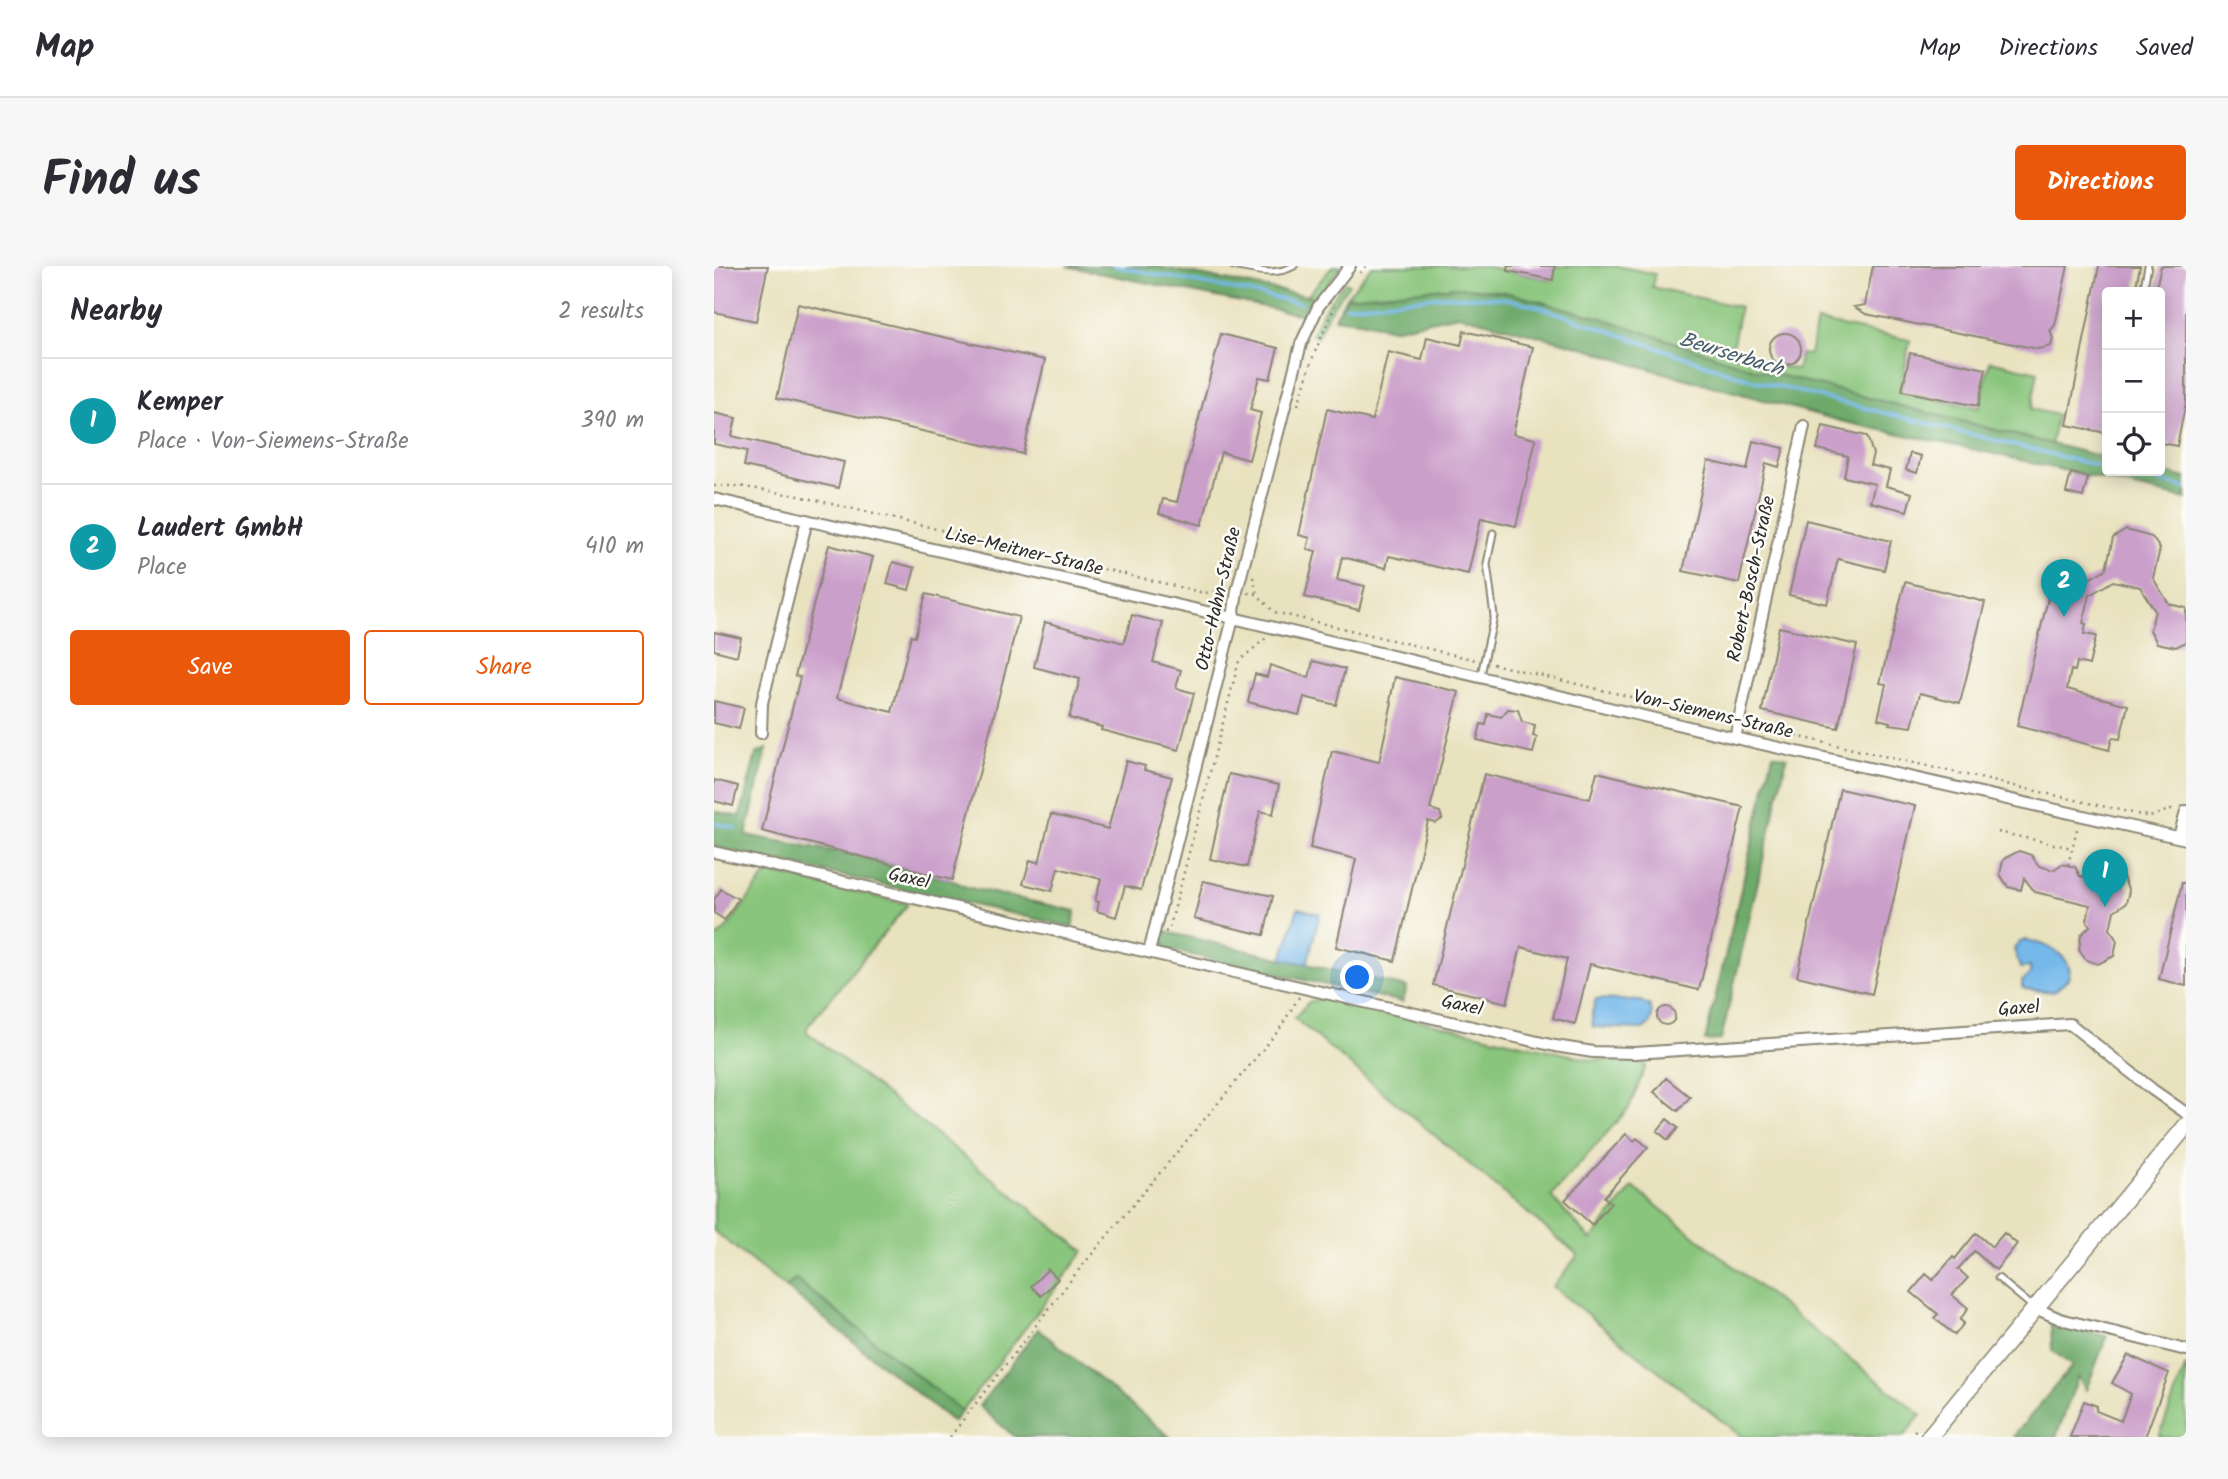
<!DOCTYPE html>
<html lang="en">
<head>
<meta charset="utf-8">
<style>
  body { margin:0; font-family:Kalam,sans-serif; background:#f7f7f7; color:#2b2b33 }
  .controls { position:absolute; right:21px; top:21px; display:grid; overflow:hidden; border-radius:7px; box-shadow:0 4px 18px #0003 }
  .controls button { width:63px; height:63px; display:grid; place-items:center; padding:0; border:0; border-bottom:2px solid #e1e1e2; background:#fff; color:#2b2b33; font:35px sans-serif }
  .you { position:absolute; left:644px; top:712px; width:24px; height:24px; margin:-18px; border:5px solid #fff; border-radius:50%; background:#1a73e8; box-shadow:0 0 0 10px #1a73e833 }
  .badge { display:grid; place-items:center; width:46px; height:46px; border-radius:50%; background:#ea580c; color:#fff; font-size:23px; font-weight:700 }
  .pin { position:absolute; translate:-50% -58px; filter:drop-shadow(0 2px 4px #0008) }
  .pin::after { content:''; position:absolute; top:37px; width:24px; height:21px; background:inherit; clip-path:polygon(0 0,100% 0,50% 100%) }
  .list { margin:0; padding:0; list-style:none }
  h2 { display:flex; justify-content:space-between; align-items:center; height:91px; margin:0; padding:0 28px; font-size:30px }
  h2 small { font-size:23px; font-weight:400; color:#7c7c81 }
  .list li { display:grid; grid-template-columns:46px 1fr auto; gap:21px; align-items:center; box-sizing:border-box; height:126px; padding:0 28px; border-top:2px solid #e1e1e2 }
  .list b { display:block; font-size:26px; white-space:nowrap }
  .list p { margin:0; font-size:23px; white-space:nowrap; color:#7c7c81 }
  .list em { font-size:23px; font-style:normal; color:#7c7c81 }
  .actions { display:flex; gap:14px; padding:21px 28px }
  .actions a { flex:1; padding:16px 0; border:2px solid #ea580c; border-radius:7px; text-align:center; font-size:24px; color:#ea580c }
  .actions .main { background:#ea580c; color:#fff }
  .icon { flex:none; width:38px; height:38px; fill:none; stroke:currentColor; stroke-width:2; stroke-linecap:round; stroke-linejoin:round }
  .map { position:relative; flex:none; width:1472px; height:1171px; overflow:hidden; border-radius:7px }
  header { display:flex; align-items:center; gap:42px; box-sizing:border-box; height:98px; padding:0 35px; background:#fff; border-bottom:2px solid #e1e1e2 }
  header strong { font-size:33px }
  nav { display:flex; gap:38px; margin-inline-start:auto; font-size:24px }
  .intro { display:flex; align-items:center; justify-content:space-between; box-sizing:border-box; height:168px; padding:0 42px }
  h1 { margin:0; font-size:49px }
  .button { padding:18px 32px; border-radius:7px; background:#ea580c; color:#fff; font-size:24px; font-weight:700 }
  main { display:flex; gap:42px; padding:0 42px }
  aside { flex:1; background:#fff; border-radius:7px; box-shadow:0 4px 18px #0003 }
  .map>svg:first-child { display:block }
</style>
</head>
<body>
<header>
<strong>Map</strong>
<nav><a>Map</a><a>Directions</a><a>Saved</a></nav>
</header>
<div class="intro"><h1>Find us</h1><a class="button">Directions</a></div>
<main>
<aside>
<h2>Nearby<small>2 results</small></h2>
<ul class="list">
<li><span class="badge" style="background:#0f9aa8">1</span><div><b>Kemper</b><p>Place · Von-Siemens-Straße</p></div><em>390 m</em></li>
<li><span class="badge" style="background:#0f9aa8">2</span><div><b>Laudert GmbH</b><p>Place</p></div><em>410 m</em></li>
</ul>
<div class="actions"><a class="main">Save</a><a>Share</a></div>
</aside>
<div class="map">
<svg width="1472" height="1171" viewBox="0 0 1472 1171">
  <rect width="100%" height="100%" fill="#fdfcf7"/>
  <filter id="ink" filterUnits="userSpaceOnUse"><feTurbulence type="fractalNoise" baseFrequency=".0143" numOctaves="2"/><feDisplacementMap in="SourceGraphic" scale="14" xChannelSelector="R" yChannelSelector="G"/><feConvolveMatrix kernelMatrix="1 2 1 2 8 2 1 2 1" color-interpolation-filters="sRGB"/></filter>
  <filter id="wash" filterUnits="userSpaceOnUse"><feTurbulence type="fractalNoise" baseFrequency=".00686" numOctaves="4" result="noise"/><feDisplacementMap in="SourceGraphic" scale="28" xChannelSelector="R" yChannelSelector="G"/><feGaussianBlur stdDeviation="1.57" result="paint"/><feColorMatrix in="noise" values="0 0 0 0 0 0 0 0 0 0 0 0 0 0 0 0 0 1.4 0 .05"/><feComposite in="paint" operator="in"/></filter>
  <g filter="url(#wash)">
    <rect width="100%" height="100%" fill="#e9e2bf"/>
    <path fill="#89c57b" stroke="#5a7853" stroke-width="2" d="M 619,0 L 627,0 L 597,39 L 595,38 L 598,31 L 594,29 Z
      M 658,0 L 770,0 L 838,14 L 841,0 L 904,0 L 941,8 L 938,21 L 1026,41 L 1017,88 C 1040,92 1060,99 1083,104 L 1087,88 L 1096,89 L 1103,55 L 1196,74 L 1186,127 L 1265,142 L 1276,95 L 1324,106 L 1317,143 L 1343,149 L 1337,178 L 1040,103 L 887,52 L 790,26 L 743,21 L 632,31 Z
      M 631,16 L 635,18 L 614,47 L 603,72 L 598,68 C 605,48 618,32 631,16 Z
      M 54,606 L 194,638 L 93,761 L 93,766 L 370,985 L 248,1145 L 82,1013 L 72,1022 L 0,965 L 0,673 L 11,664 Z
      M 609,732 L 878,794 L 927,793 L 932,800 L 915,842 L 837,930 L 877,974 L 919,921 L 1207,1149 L 1189,1171 L 1028,1171 L 839,1021 L 864,989 L 580,752 L 595,736 Z
      M 1472,1099 L 1472,1171 L 1445,1171 Z"/>
    <path fill="#6eaa6b" stroke="#4c6a4b" stroke-width="2" d="M 352,0 L 440,0 L 598,31 L 589,49 Z
      M 743,21 L 790,26 L 887,52 L 1040,103 L 1393,192 L 1393,205 L 1445,205 L 1472,212 L 1472,233 L 1276,187 L 1130,156 L 918,98 L 876,83 L 745,49 L 678,63 L 651,56 L 621,52 L 632,31 Z
      M 53,483 L 32,569 L 141,589 L 202,605 L 201,608 L 207,610 L 208,607 L 238,614 L 252,621 L 362,645 L 358,661 L 0,581 L 0,545 L 26,551 L 42,488 Z
      M 1059,488 L 1073,491 L 1007,774 L 991,775 Z
      M 448,665 L 693,721 L 689,736 L 451,683 Z
      M 81,1013 L 248,1145 L 239,1156 L 72,1022 Z
      M 1337,1057 L 1393,1070 L 1372,1124 L 1364,1111 L 1342,1171 L 1299,1171 L 1358,1100 L 1338,1084 Z
      M 324,1063 L 456,1171 L 301,1171 L 265,1140 Z"/>
    <path fill="#74b8ea" stroke="#50728a" stroke-width="2" d="M 584,642 L 606,648 L 593,698 L 568,693 Z
      M 1311,674 C 1326,676 1360,688 1355,710 C 1353,716 1345,721 1340,726 L 1311,723 L 1308,720 L 1308,715 C 1313,711 1318,709 1316,701 L 1306,702 L 1300,683 L 1306,676 Z
      M 882,733 L 926,735 L 936,740 C 940,750 938,759 928,763 L 879,761 L 878,747 Z"/>
    <g fill="none" stroke-linecap="round" stroke-linejoin="round">
      <path stroke="#74b8ea" stroke-width="3.5" d="M 400,0 L 587,37
        M 631,40 L 731,30 L 790,32 L 826,41 L 1038,114 L 1393,202
        M 1405,205 L 1472,222
        M 0,557 L 22,562"/>
    </g>
    <g id="blocks">
      <path fill="#ca9fca" d="M 0,0 L 54,0 L 42,55 L 0,46 Z
        M 794,0 L 841,0 L 839,14 L 794,5 Z
        M 1159,0 L 1354,0 L 1341,59 L 1336,65 L 1339,72 L 1337,80 L 1324,83 L 1152,48 L 1140,41 L 1151,39 Z
        M 1385,0 L 1426,0 L 1421,26 L 1393,26 L 1392,167 L 1353,159 Z
        M 1447,0 L 1472,0 L 1472,136 L 1463,180 L 1446,177 L 1446,26 L 1441,26 Z
        M 84,38 L 331,94 L 309,188 L 63,132 Z
        M 750,65 L 819,81 L 799,168 L 822,173 L 802,260 L 767,252 L 754,308 L 675,290 L 672,302 L 628,291 L 623,314 L 651,320 L 645,344 L 591,331 L 602,285 L 593,283 L 596,272 L 585,269 L 613,143 L 658,154 L 674,86 L 708,94 L 713,71 L 747,79 Z
        M1055 83a16 16 0 1 1 32 0a16 16 0 1 1-32 0Z
        M 507,68 L 564,82 L 556,113 L 545,111 L 536,144 L 547,147 L 535,194 L 507,186 L 488,259 L 445,247 L 449,233 L 463,236 Z
        M 1196,87 L 1272,103 L 1264,140 L 1188,125 Z
        M 0,147 L 22,152 L 18,170 L 130,196 L 124,222 L 30,200 L 33,185 L 0,178 Z
        M 1109,160 L 1153,170 L 1159,188 L 1156,199 L 1176,204 L 1172,220 L 1198,227 L 1193,245 L 1156,236 L 1161,218 L 1130,211 L 1134,190 L 1103,183 Z
        M 1039,175 L 1070,182 L 1065,201 L 1052,197 L 1025,317 L 969,305 L 994,195 L 1033,204 Z
        M 1196,187 L 1207,190 L 1203,207 L 1192,204 Z
        M 1357,207 L 1374,211 L 1369,231 L 1352,227 Z
        M 1092,254 L 1177,275 L 1170,304 L 1124,293 L 1113,338 L 1075,329 Z
        M 1412,264 L 1438,271 L 1446,283 L 1439,312 L 1455,338 L 1472,342 L 1472,376 L 1462,381 L 1443,377 L 1436,364 L 1441,345 L 1426,321 L 1399,315 L 1376,329 L 1369,357 L 1372,358 L 1370,368 L 1382,370 L 1375,399 L 1363,396 L 1361,405 L 1357,404 L 1353,423 L 1414,439 L 1406,473 L 1398,472 L 1395,484 L 1303,460 L 1337,320 L 1349,312 L 1368,317 L 1392,303 L 1399,272 Z
        M 115,279 L 159,291 L 123,432 L 178,446 L 197,370 L 201,371 L 212,328 L 305,351 L 238,614 L 48,565 L 86,411 L 81,410 Z
        M 179,296 L 201,302 L 195,324 L 173,318 Z
        M 1191,316 L 1271,336 L 1246,437 L 1206,427 L 1198,461 L 1175,458 L 1176,456 L 1164,453 L 1172,418 L 1166,417 Z
        M 418,349 L 449,357 L 439,396 L 467,404 L 462,422 L 480,427 L 465,484 L 387,464 L 388,461 L 355,452 L 366,413 L 320,401 L 331,356 L 410,377 Z
        M 1065,361 L 1143,379 L 1124,462 L 1048,445 Z
        M 0,366 L 27,372 L 23,390 L 0,384 Z
        M 599,395 L 631,403 L 622,439 L 590,431 L 585,449 L 534,436 L 541,408 L 553,411 L 556,399 L 595,412 Z
        M 681,411 L 745,426 L 716,543 L 726,546 L 728,553 L 722,557 L 714,555 L 681,695 L 622,681 L 642,593 L 596,582 L 618,485 L 665,496 L 678,436 L 676,435 Z
        M 0,435 L 30,442 L 25,463 L 0,457 Z
        M 794,443 L 804,444 L 808,456 L 821,459 L 819,470 L 823,471 L 819,487 L 763,474 L 767,458 L 772,459 L 774,448 L 787,451 Z
        M 412,495 L 431,500 L 430,504 L 458,511 L 427,624 L 411,620 L 402,651 L 383,645 L 385,636 L 381,635 L 387,613 L 344,602 L 338,625 L 309,618 L 316,594 L 325,597 L 337,548 L 394,563 Z
        M 883,506 L 1029,541 L 985,724 L 876,698 L 861,758 L 839,752 L 853,693 L 807,681 L 793,737 L 719,719 L 770,508 L 876,533 Z
        M 515,508 L 565,519 L 559,548 L 546,545 L 533,601 L 496,593 Z
        M 0,514 L 24,520 L 19,540 L 0,535 Z
        M 1126,523 L 1201,540 L 1158,728 L 1083,710 Z
        M 1305,585 L 1317,589 L 1325,600 L 1339,604 L 1348,598 L 1361,601 L 1366,610 L 1380,613 L 1393,606 L 1409,611 L 1415,625 L 1412,637 L 1400,645 L 1396,663 L 1403,675 L 1400,690 L 1384,698 L 1372,694 L 1365,684 L 1367,669 L 1376,660 L 1373,655 L 1376,639 L 1321,626 L 1310,612 L 1307,624 L 1294,621 L 1286,608 L 1289,595 L 1291,592 Z
        M 489,615 L 559,630 L 550,669 L 480,653 Z
        M 1468,617 L 1472,617 L 1472,720 L 1445,713 Z
        M 7,623 L 24,633 L 11,654 L 0,647 L 0,634 Z
        M943 750a9 9 0 1 1 18 0a9 9 0 1 1-18 0Z
        M 952,812 L 976,831 L 964,845 L 940,826 Z
        M 953,853 L 964,862 L 954,874 L 943,865 Z
        M 912,868 L 920,875 L 923,872 L 934,881 L 890,931 L 897,937 L 878,959 L 851,934 Z
        M 1262,967 L 1278,981 L 1290,967 L 1303,978 L 1282,1004 L 1260,985 L 1244,1003 L 1254,1012 L 1238,1029 L 1254,1042 L 1246,1054 L 1250,1057 L 1241,1069 L 1220,1052 L 1224,1048 L 1197,1026 L 1212,1008 L 1219,1014 L 1239,991 L 1241,993 Z
        M 334,1003 L 344,1013 L 327,1030 L 317,1020 Z
        M 1414,1089 L 1455,1107 L 1431,1171 L 1356,1171 L 1370,1135 L 1383,1140 L 1382,1145 L 1407,1155 L 1417,1128 L 1398,1117 Z"/>
    </g>
  </g>
  <g filter="url(#ink)">
    <use href="#blocks" fill-opacity="0" stroke="#8a8675" stroke-width="2"/>
    <g fill="none" stroke-linecap="round" stroke-linejoin="round">
      <defs>
        <path id="lane" d="M 519,0 C 541,4 559,11 580,0
          M 1429,26 L 1434,0
          M 766,413 L 780,350 L 773,298 L 779,267
          M 1284,1012 L 1319,1041"/>
        <path id="street" d="M 0,233 L 519,352 L 1021,472 L 1472,573
          M 47,467 L 48,437 L 93,254
          M 1021,472 L 1090,160
          M 1465,571 L 1472,545
          M 0,586 L 841,780 L 879,786 L 921,787 L 1356,758 L 1439,824 L 1472,847
          M 435,686 L 519,352 L 523,325 L 587,78 L 604,41 L 636,0
          M 1321,1042 L 1346,1053 L 1472,1084"/>
        <path id="secondary" d="M 1215,1171 L 1472,860"/>
      </defs>
      <use href="#lane" stroke="#8a8675" stroke-width="9"/>
      <use href="#street" stroke="#8a8675" stroke-width="14"/>
      <use href="#secondary" stroke="#8a8675" stroke-width="19"/>
      <path stroke="#8a8675" stroke-width="2.5" stroke-dasharray="2 5" stroke-linecap="butt" d="M 646,7 L 652,0
        M 584,139 L 600,88 L 621,40
        M 0,220 L 25,220 L 85,230 L 490,327 L 513,324
        M 539,311 L 543,328
        M 534,327 L 543,328 L 560,346 L 762,394
        M 779,398 L 1014,454
        M 1034,459 L 1436,551 L 1457,543 L 1460,544
        M 1284,566 L 1358,582
        M 1354,599 L 1364,559
        M 451,666 L 455,664 L 525,395 L 552,372
        M 236,1171 L 363,1006 L 565,764 L 585,731
        M 1196,1171 L 1202,1163"/>
      <use href="#lane" stroke="#fff" stroke-width="5"/>
      <use href="#street" stroke="#fff" stroke-width="10"/>
      <use href="#secondary" stroke="#fff" stroke-width="16"/>
    </g>
  </g>
  <g text-anchor="middle" dominant-baseline="central" stroke-width="5" stroke-linejoin="round" paint-order="stroke">
    <g font-size="19" fill="#2b2b2b" stroke="#fdfcf7">
      <text transform="translate(310 286) rotate(13)">Lise-Meitner-Straße</text>
      <text transform="translate(1038 313) rotate(-78)">Robert-Bosch-Straße</text>
      <text transform="translate(505 333) rotate(-77)">Otto-Hahn-Straße</text>
      <text transform="translate(999 449) rotate(13)">Von-Siemens-Straße</text>
      <text transform="translate(195 613) rotate(13)">Gaxel</text>
      <text transform="translate(748 740) rotate(13)">Gaxel</text>
      <text transform="translate(1305 743) rotate(-4)">Gaxel</text>
    </g>
    <g font-size="21" font-style="italic" fill="#455c6e" stroke="#fdfcf7">
      <text transform="translate(1017 89) rotate(17)">Beurserbach</text>
    </g>
  </g>
</svg>
<div class="controls">
<button>+</button>
<button>−</button>
<button><svg class="icon" aria-label="locate" viewBox="0 0 24 24"><circle cx="12" cy="12" r="6"/><path d="M12 2v4M12 18v4M2 12h4M18 12h4"/></svg></button>
</div>
<div class="you"></div>
<div class="pin badge" style="left:1391px;top:641px;background:#0f9aa8">1</div>
<div class="pin badge" style="left:1350px;top:351px;background:#0f9aa8">2</div>
</div>
</main>
</body>
</html>
